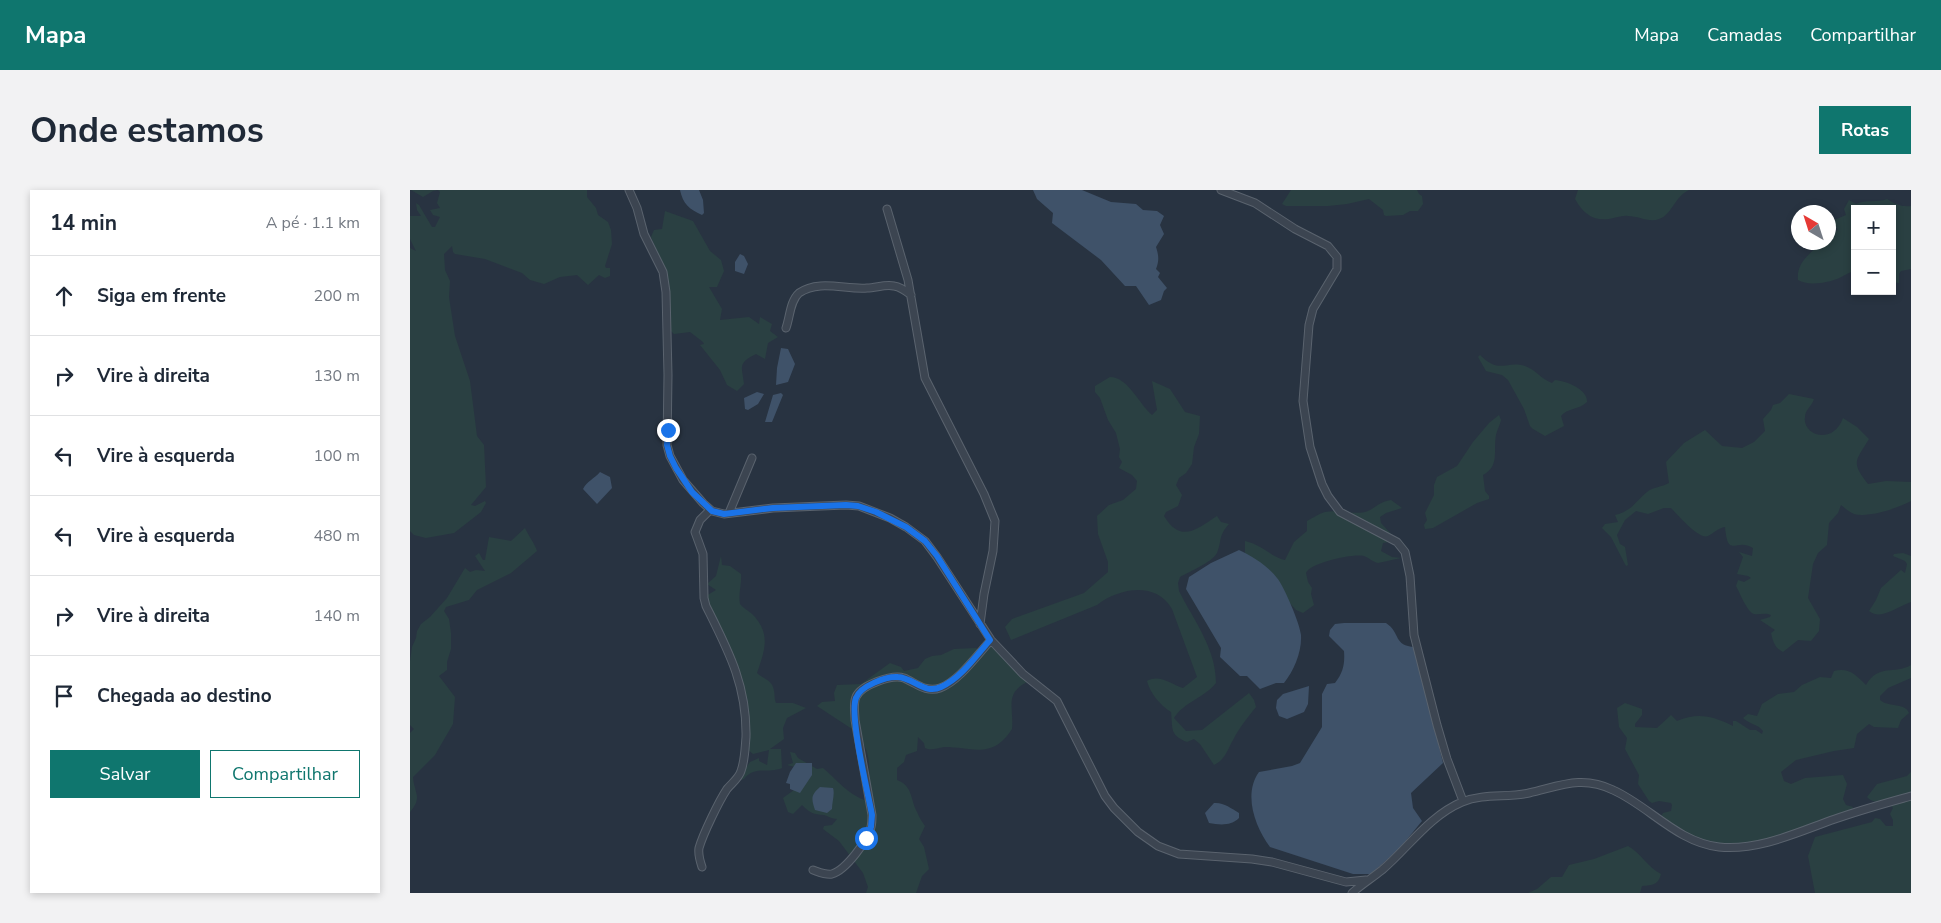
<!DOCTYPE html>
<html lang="pt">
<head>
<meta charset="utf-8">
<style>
  body { margin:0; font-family:"Nunito Sans",sans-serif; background:#f2f2f3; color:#1f2937 }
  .controls { position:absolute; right:15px; top:15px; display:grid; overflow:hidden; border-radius:0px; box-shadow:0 2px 8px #0003 }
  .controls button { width:45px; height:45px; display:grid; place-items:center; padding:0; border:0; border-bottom:1px solid #e0e1e3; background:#fff; color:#1f2937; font:25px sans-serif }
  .compass { position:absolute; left:1381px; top:15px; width:45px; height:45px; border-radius:50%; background:#fff; box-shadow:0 2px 8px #0003; rotate:321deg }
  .stop { position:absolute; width:15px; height:15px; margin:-11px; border:4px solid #1a73e8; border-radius:50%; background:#fff }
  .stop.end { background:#1a73e8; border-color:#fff; box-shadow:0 1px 5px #0008 }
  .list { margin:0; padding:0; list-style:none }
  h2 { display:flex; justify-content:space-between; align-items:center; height:65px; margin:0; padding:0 20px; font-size:21px }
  h2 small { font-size:16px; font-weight:400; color:#747a83 }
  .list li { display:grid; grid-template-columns:32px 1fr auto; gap:15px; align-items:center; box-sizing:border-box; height:80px; padding:0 20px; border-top:1px solid #e0e1e3 }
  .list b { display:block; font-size:19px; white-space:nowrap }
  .list em { font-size:16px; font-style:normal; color:#747a83 }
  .actions { display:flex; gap:10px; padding:15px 20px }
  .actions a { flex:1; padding:11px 0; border:1px solid #0f766e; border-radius:0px; text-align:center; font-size:18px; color:#0f766e }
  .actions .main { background:#0f766e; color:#fff }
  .icon { flex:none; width:28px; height:28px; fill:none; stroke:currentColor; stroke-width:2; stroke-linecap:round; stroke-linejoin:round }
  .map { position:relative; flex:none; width:1501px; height:703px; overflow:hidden; border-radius:0px }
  header { display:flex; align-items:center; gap:30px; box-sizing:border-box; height:70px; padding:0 25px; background:#0f766e; color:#fff }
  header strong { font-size:24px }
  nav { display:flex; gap:28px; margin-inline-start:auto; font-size:18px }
  .intro { display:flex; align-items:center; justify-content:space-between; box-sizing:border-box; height:120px; padding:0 30px }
  h1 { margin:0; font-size:35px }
  .button { padding:12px 22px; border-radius:0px; background:#0f766e; color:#fff; font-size:18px; font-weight:700 }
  main { display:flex; gap:30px; padding:0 30px }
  aside { flex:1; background:#fff; border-radius:0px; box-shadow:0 2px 8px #0003 }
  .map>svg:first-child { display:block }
</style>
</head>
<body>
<header>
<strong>Mapa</strong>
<nav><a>Mapa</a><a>Camadas</a><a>Compartilhar</a></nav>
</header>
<div class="intro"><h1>Onde estamos</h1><a class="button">Rotas</a></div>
<main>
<aside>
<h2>14 min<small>A pé · 1.1 km</small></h2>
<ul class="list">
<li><svg class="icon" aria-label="ahead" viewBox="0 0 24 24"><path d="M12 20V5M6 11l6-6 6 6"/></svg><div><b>Siga em frente</b></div><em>200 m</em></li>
<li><svg class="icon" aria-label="right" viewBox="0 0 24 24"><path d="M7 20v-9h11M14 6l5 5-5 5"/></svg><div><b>Vire à direita</b></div><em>130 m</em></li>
<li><svg class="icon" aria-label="left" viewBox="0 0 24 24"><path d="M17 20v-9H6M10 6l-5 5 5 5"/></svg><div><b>Vire à esquerda</b></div><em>100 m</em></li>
<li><svg class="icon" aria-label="left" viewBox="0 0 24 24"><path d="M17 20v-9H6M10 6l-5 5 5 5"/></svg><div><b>Vire à esquerda</b></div><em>480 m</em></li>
<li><svg class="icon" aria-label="right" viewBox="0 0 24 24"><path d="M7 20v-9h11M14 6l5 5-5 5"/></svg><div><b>Vire à direita</b></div><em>140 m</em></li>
<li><svg class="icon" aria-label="arrive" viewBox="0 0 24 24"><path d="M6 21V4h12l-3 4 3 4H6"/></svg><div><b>Chegada ao destino</b></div></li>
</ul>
<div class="actions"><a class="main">Salvar</a><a>Compartilhar</a></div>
</aside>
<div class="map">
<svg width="1501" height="703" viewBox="0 0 1501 703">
  <rect width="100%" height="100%" fill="#283341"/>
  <path fill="#2a4042" d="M 1,0 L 177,0 L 177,7 L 186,18 L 188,25 L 198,32 L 201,40 L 202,54 L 195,76 L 196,78 L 200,78 L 200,86 L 195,88 L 189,85 L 178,95 L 167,85 L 150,87 L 134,94 L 120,90 L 112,83 L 75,69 L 45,64 L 43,62 L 42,56 L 34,64 L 35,80 L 40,91 L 39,107 L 45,146 L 60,191 L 67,246 L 74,255 L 76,297 L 61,315 L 65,316 L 75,311 L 76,313 L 71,322 L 44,343 L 16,348 L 4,345 L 0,341 L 0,58 L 6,61 L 0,49 L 0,26 L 11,26 L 7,20 L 6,13 L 9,15 L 22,37 L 25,37 L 30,27 L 23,25 L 20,20 L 30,18 L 27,13 L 30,2 L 28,0 L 23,1 L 13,7 Z
    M 881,0 L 1007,0 L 1009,4 L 1012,6 L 1013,14 L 1008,21 L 1000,21 L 993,25 L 976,26 L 974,25 L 973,20 L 959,9 L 937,14 L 918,16 L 876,16 L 872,14 Z
    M 1168,0 L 1279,0 C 1264,7 1262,25 1249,29 C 1239,33 1229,26 1218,26 C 1212,25 1206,28 1199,29 C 1182,31 1173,23 1165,9 Z
    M 1477,9 C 1485,14 1491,17 1501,16 L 1501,79 L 1491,81 L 1489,84 L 1489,93 L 1482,92 L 1482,19 L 1445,19 L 1445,81 C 1438,82 1433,87 1427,89 C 1416,93 1398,96 1388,90 C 1386,73 1400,63 1412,53 L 1418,52 L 1419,43 L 1428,40 L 1422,31 L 1436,25 L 1434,19 L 1439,10 L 1446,14 C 1456,9 1467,13 1477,9 Z
    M 255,21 L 283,31 L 300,61 L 311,70 L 314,81 L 307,97 L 299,97 L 312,119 L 310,130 L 339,127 L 349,134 L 350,127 L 362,134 L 360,141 L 368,147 L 358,153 L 355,169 L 346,164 C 327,173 332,177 334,194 L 327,201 L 317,195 L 310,180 L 290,155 L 294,154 L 293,152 L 280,142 L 264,144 L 259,139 L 252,74 L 241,47 L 244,40 L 252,39 Z
    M 1070,165 C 1090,185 1096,170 1115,176 C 1126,180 1131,189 1142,193 L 1145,190 C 1156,191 1178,199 1177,212 C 1169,220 1157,218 1151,226 L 1154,236 L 1135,246 L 1123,239 L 1120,236 L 1114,219 L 1098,190 L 1092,185 L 1076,181 L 1068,167 Z
    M 700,187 C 718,187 729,214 742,225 L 747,220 L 742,191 L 760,199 L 775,222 L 790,226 L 789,244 L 784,257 L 782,274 L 776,283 L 769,288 L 766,295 L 772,305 L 768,316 L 756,322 L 754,326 C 771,354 787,339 807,326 L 811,332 L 819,334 C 808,346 812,351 807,363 C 801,373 780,381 770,387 L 768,393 L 769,401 C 784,431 806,458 806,493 C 794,508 774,512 764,528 L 776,541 L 792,540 L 839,503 L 844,510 L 846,517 C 838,527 829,538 823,550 C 817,560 816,569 804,575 L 790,554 L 784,549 L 777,552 C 759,545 763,538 761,522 C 750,515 740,503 737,491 C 750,484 760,494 773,498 L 787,487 L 762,419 C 746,391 709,398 687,415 L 601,450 L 595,437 L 602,429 L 674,403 L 698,382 L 698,372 L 688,344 L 687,326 L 699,315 L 713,310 L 726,299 L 727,291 L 722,285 L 709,278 L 712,272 L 709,267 L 710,259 L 706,243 L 698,230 L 690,208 L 685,202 L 685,196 Z
    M 1379,204 L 1404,209 C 1402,216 1395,220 1395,227 C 1392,245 1423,256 1433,228 L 1447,237 L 1459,249 C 1445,272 1441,272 1458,294 L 1476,291 L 1501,292 L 1501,311 C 1488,318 1459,328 1444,324 C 1439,322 1435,318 1431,315 L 1428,323 L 1419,333 L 1417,355 L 1408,363 L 1403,374 L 1398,408 L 1410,429 L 1409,441 L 1401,451 L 1388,450 L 1373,462 C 1365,458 1363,452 1361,443 L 1365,440 L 1350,430 L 1360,427 L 1361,425 C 1355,422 1350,425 1344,424 C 1337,422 1330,403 1326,396 L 1328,390 L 1334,392 L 1341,388 L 1338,386 L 1327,384 L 1333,367 L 1329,362 L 1342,366 L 1343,358 C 1326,347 1318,370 1315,337 C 1308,338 1304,343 1298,346 C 1289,350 1267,324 1261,318 L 1254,318 L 1238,324 L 1226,321 L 1215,330 L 1207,345 L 1210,354 L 1215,357 L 1218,375 L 1216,376 L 1201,347 L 1192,338 L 1195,334 L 1208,332 L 1205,325 C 1222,321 1225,312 1237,302 C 1243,297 1252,297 1259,293 L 1256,272 L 1274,253 L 1295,240 L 1312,256 L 1332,258 L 1344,252 L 1355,241 L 1353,229 L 1361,220 L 1363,215 L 1370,213 Z
    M 1089,225 L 1091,230 C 1090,235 1087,240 1086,245 C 1083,261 1090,276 1073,285 L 1075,301 L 1079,306 L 1079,309 L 1067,313 L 1023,338 L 1015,339 L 1014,335 L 1017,330 L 1015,323 L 1024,305 L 1024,295 L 1027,287 L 1047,276 L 1063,252 L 1079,233 Z
    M 981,310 L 992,318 L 976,323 L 970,327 L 971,333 L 981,344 L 979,352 L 973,353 L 971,361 L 982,367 L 991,368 L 968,373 C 963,372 959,368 954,366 C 944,363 899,373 896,383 L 898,392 L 902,398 L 901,404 L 904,415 L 893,423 L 886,420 L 835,363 L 835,351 C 853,355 861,367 875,370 L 884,352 L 897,341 L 897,331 C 903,328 908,324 915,322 C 928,319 942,325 955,322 C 965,319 968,312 981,310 Z
    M 115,338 C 117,343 126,356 127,361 L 101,383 L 67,400 L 59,410 L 36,417 L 34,421 L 39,429 L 41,443 L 41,459 L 37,472 L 37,480 L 29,486 L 45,507 L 43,534 L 25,565 L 3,587 C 4,603 13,607 0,622 L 0,543 L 4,539 L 0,535 L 0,471 L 2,457 L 6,448 L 7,441 L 11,434 L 20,427 L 37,408 L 55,378 L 60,382 L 66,380 L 75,381 L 65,366 L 69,363 L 73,370 L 75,370 L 79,347 L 101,351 Z
    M 1493,363 L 1501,366 L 1501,412 C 1488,416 1471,431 1459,421 L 1466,410 L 1471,398 L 1491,380 L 1495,383 L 1497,374 L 1495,371 L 1483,366 L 1484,364 Z
    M 311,366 L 312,375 L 320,376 L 331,384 C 332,394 328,403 330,414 C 334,419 341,422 345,427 C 361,446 354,462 347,483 C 353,489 363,490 364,501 C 365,505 364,508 366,513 L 383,513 L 396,518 L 377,528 L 373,538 L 374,549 L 360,559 L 371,559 L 372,578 C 359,584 344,575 334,589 L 327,591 L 340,572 L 349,568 L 349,571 L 357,575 L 359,560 L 343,564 L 336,558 L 337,527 L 320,471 L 314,462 L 296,406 L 306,400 L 297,394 L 306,386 Z
    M 580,456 L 584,457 L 617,492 C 594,504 604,517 602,539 C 582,570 563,557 534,557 C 527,558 521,561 515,558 L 514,553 L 508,547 L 507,561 L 496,565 L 494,572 L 487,578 L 487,590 C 503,596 500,609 507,622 C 509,627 512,632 515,636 L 509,649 L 514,657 L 519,679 L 512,686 L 506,703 L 456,703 L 458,697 L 453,683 L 429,651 L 413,639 L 414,636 L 422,635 L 427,629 C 422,629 418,626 414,625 C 403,624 401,624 392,615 L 383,624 L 378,622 L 373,608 L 384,600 L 389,578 L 377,575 L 383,573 L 380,562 L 385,563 L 388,568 L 407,579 L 413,578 C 426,589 438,604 454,610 L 460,604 C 458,588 462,570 454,555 C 450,549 445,545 442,539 L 407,516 L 412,512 L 425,511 L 424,503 L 427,495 L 451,494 L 480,473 L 491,477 L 494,481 L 508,478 L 515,469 L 522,466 L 531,465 L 544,459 L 566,458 L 570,461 Z
    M 1501,475 L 1501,488 L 1478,498 L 1470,506 L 1470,510 C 1479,518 1495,512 1499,523 L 1491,530 L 1488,538 L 1464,537 L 1459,534 L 1447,544 L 1444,558 L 1424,561 L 1386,570 L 1371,582 L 1374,591 L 1381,594 L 1395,588 L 1433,585 L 1437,594 L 1433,609 L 1436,615 L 1443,617 L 1442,620 L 1428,624 L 1339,659 L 1304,657 L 1249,630 L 1253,623 L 1261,621 L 1262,615 L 1261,613 L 1249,611 L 1242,613 L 1239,611 L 1228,594 L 1229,585 L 1215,559 L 1217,548 L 1209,537 L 1207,518 L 1215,513 L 1232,519 L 1232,525 L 1225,534 L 1225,537 L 1247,538 L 1261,525 L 1267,531 C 1288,522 1303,526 1323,536 L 1323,531 L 1326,531 L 1340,540 L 1346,540 L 1352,544 L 1353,541 C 1348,534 1339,534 1333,528 L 1338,524 L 1347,526 L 1352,514 L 1368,504 L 1384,502 L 1392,495 L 1410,487 L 1421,488 L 1424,481 C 1439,477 1446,485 1456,495 C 1469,473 1484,485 1501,475 Z
    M 1501,582 L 1501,703 L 1405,703 L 1398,666 L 1405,647 L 1462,632 L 1465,628 L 1470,629 L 1476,636 L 1483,636 L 1483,630 L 1480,624 L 1483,618 C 1477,609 1465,616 1457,607 L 1467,594 L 1497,586 Z
    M 1218,656 C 1231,663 1238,678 1251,684 C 1248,695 1243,695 1232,696 L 1230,703 L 1118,703 L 1127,699 L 1141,687 L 1152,687 L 1159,675 L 1184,669 Z"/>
  <path fill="#3f5269" d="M 270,0 L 289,0 L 293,10 L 294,23 L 292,25 C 279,19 273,14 270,0 Z
    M 623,0 L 672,0 L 701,12 L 726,14 L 733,20 L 747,21 L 754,26 L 750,35 L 754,44 L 746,57 C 749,66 749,71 746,79 L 750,83 L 748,87 L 757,98 L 754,101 L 751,110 L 739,115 L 726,96 L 715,96 L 691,70 L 642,33 L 643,23 L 627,9 Z
    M 330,64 L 334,66 L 338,74 L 334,84 L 325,81 L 325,72 Z
    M 371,158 L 378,159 L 385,174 L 378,192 L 366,195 L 367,178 Z
    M 347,202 L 354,204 L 348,214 L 338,220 L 335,219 L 334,208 Z
    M 371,203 L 373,205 L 362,232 L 355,232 L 363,205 Z
    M 190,282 L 200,287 L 202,298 L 187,314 L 173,299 C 177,291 184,289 190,282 Z
    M 829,360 C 842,366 858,376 867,388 C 874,396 890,434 891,445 C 892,462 884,480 874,493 L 866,493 L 850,499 L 837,486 L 830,486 L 810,467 L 811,458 L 776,399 L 779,387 L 801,373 Z
    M 934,433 L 976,433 C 991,443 983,456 1005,457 L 1033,573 L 1001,603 L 1003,618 L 1012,631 L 990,658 L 961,684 L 943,684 L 860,657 C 845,637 833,604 849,582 L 882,576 L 890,573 L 912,537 L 912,504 L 917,494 L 925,493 C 933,483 935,474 934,461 L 919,446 L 920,440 L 925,434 Z
    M 899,496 L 898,514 L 894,522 L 877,529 L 869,526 L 866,518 L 867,510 L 873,504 Z
    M 386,573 L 402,573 L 402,585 L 390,603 L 380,599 L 380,594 L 376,593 L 380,582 Z
    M 410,597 L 423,598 C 425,604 422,612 422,619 L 417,623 L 405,620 C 401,608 401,605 410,597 Z
    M 804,613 C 813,612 821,618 829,623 L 829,628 C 821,636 810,635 799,633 L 795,623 Z"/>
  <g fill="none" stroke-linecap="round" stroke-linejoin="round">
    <defs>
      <path id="minor" d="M 219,0 L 227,18 L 234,44 L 253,82 L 256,102 L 258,185 L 257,255 L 260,266 L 273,290 L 293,313 L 302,321 L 314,324 L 363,318 L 436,315 L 449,316 L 480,328 L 496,337 L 515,351 L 527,367 L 581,450 L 613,484 L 647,511 L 695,606 L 704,618 L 728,642 L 748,656 L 769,664 L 842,669 L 862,672 L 936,692 L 956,690
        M 811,0 L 845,13 L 885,39 L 918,56 L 927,67 L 927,79 L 903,119 L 899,135 L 893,211 L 900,257 L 912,294 L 918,306 L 930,322 L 987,352 L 995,362 L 1000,386 L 1004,445 L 1027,535 L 1037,569 L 1053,611
        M 477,19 L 498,90 L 515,188 L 574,304 L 585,331 L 583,361 L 574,404 L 570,434
        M 376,138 C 380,127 380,111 389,103 C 409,89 436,100 457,98 C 466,98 475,94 484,96 C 491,97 496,101 501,105
        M 319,323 L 342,268
        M 292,677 C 290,671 288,664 289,658 C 293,644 309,611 317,599 C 322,593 329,588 331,581 C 335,570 335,558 336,547 C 337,495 318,460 296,416 L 294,408 L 293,364 L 285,342 L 290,330 L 300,320
        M 403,680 C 409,682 415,685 422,684 C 436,680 458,650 461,637 C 462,633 462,628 462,625 L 445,530 C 445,523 443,514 446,507 C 451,495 482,484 494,488 C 506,493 516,503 530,498 C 549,491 567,465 581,450
        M 942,703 C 951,695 962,688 972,680 C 998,658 1019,626 1052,612 C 1074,603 1097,608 1119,603 C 1150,596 1172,585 1203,600 C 1239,616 1267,652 1309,657 C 1349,661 1388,642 1425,629 C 1450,620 1476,613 1501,606"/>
    </defs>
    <use href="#minor" stroke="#5a636e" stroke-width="9"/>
    <use href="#minor" stroke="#3c4551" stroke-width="7"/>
  </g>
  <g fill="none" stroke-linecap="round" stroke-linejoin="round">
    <path stroke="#1a73e8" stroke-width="6" d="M 258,240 L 257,255 L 260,266 L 266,278 L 282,302 L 302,321 L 314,324 L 363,318 L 436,315 L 448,316 L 466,322 L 496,337 L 515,351 L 527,366 L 580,450 C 566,466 551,488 531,497 C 515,505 504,488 488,487 C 477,486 450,496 446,508 C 439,525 458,603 462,625 L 461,637 L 456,648"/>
  </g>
</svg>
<div class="controls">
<button>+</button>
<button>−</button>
</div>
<svg class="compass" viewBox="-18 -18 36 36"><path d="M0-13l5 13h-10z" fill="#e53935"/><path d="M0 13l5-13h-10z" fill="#747a83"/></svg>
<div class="stop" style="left:456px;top:648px"></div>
<div class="stop end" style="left:258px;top:240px"></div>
</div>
</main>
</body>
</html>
